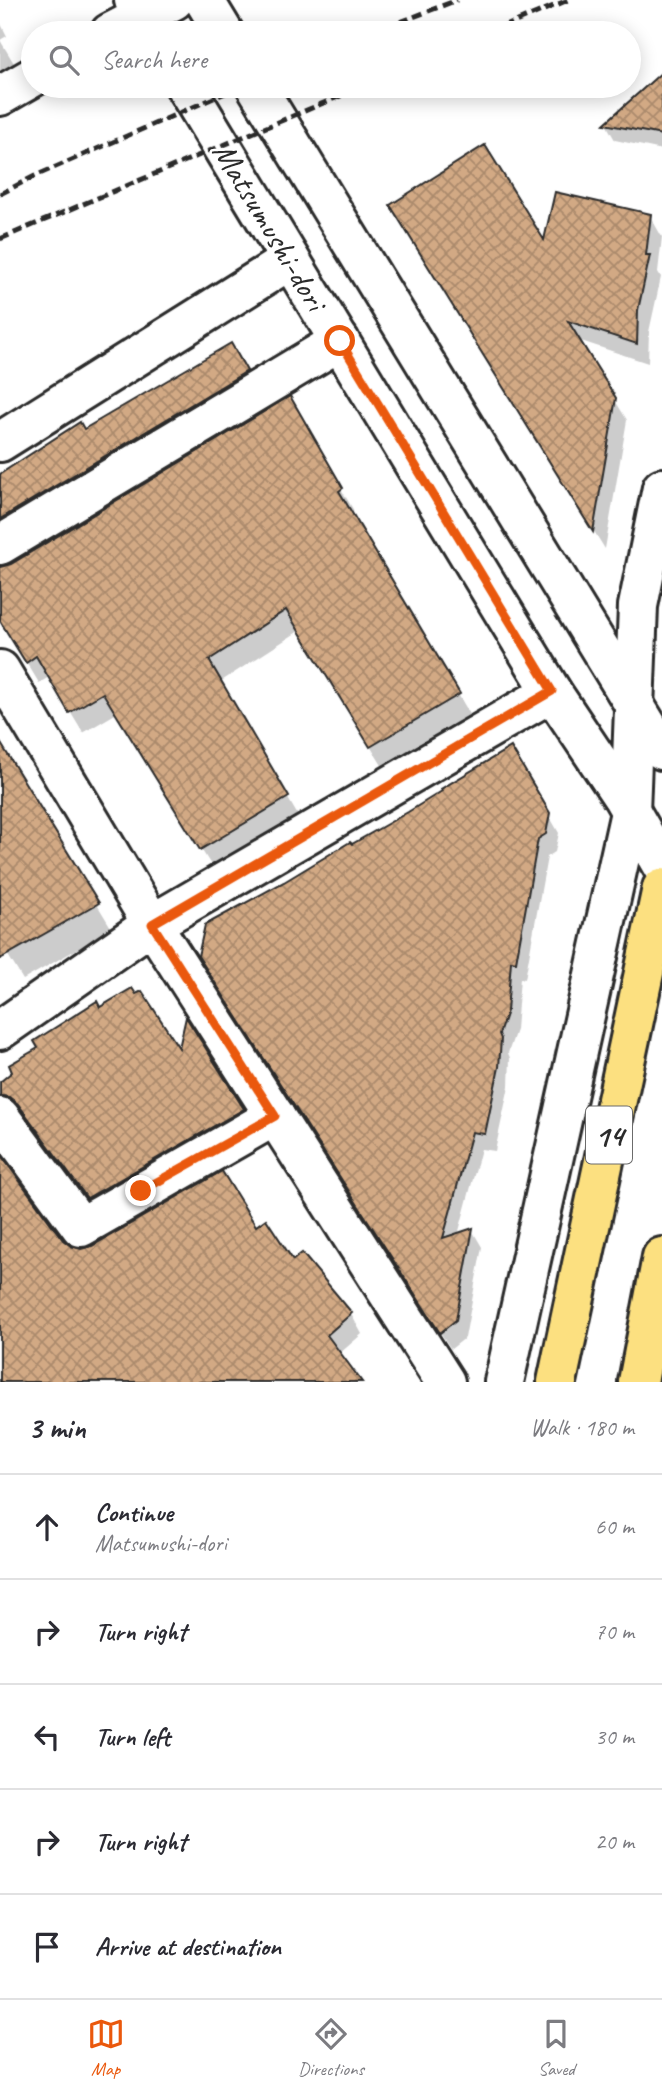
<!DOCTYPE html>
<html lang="en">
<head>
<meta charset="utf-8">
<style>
  body { margin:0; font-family:Caveat,sans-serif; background:#f2f2f3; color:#2b2b33 }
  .stop { position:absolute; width:21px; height:21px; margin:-16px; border:5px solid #ea580c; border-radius:50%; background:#fff }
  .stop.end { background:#ea580c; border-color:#fff; box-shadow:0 2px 7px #0008 }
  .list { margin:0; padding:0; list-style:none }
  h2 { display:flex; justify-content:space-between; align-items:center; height:91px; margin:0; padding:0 28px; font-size:30px }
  h2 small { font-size:23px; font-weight:400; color:#7c7c81 }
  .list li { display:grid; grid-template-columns:46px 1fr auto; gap:21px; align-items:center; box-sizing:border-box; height:105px; padding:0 28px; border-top:2px solid #e1e1e2 }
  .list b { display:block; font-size:26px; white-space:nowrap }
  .list p { margin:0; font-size:23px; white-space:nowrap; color:#7c7c81 }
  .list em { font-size:23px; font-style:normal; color:#7c7c81 }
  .icon { flex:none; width:38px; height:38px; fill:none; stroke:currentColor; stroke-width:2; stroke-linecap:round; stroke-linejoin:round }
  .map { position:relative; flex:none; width:662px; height:1382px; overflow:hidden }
  .search { position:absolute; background:#fff; box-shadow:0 4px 18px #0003; left:21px; right:21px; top:21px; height:77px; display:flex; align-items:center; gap:18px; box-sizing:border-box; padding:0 24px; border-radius:38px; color:#7c7c81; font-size:26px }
  .sheet { height:616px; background:#fff }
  nav { display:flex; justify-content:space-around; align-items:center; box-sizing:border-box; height:98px; border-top:2px solid #e1e1e2; background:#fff; font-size:19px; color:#7c7c81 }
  nav a { display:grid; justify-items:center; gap:4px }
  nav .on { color:#ea580c }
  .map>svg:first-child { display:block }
</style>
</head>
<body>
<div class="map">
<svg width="662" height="1382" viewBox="0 0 662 1382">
  <defs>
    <pattern id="building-cross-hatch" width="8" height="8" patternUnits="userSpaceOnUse" patternTransform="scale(1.75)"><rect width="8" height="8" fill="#d2a984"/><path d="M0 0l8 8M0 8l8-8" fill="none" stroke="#ab8a6c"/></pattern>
  </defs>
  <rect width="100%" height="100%" fill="#fff"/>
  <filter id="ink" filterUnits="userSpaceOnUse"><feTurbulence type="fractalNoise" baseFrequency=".0143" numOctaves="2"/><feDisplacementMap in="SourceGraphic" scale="14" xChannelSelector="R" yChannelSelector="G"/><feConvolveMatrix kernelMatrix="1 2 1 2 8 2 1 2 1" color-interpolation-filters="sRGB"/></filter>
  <g filter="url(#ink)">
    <path fill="#0003" d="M 0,22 L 7,36 L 0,40 L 27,85 L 0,101 Z
      M 662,84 L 662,150 L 615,140 L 606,124 Z
      M 650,216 L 662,237 L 658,272 L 661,277 L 649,332 L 648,363 L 578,340 L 627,420 L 605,549 L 403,225 L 544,244 Z
      M 230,346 L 258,394 L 0,549 L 0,476 L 84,431 Z
      M 289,399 L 354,511 L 350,513 L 471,716 L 383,767 L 299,631 L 220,682 L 300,819 L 214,870 L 117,713 L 83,733 L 49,677 L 39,683 L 0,618 L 0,569 L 12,565 Z
      M 511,749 L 559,833 L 555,852 L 547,857 L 525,979 L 520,978 L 516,1030 L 508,1053 L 510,1058 L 509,1086 L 495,1151 L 481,1149 L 458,1235 L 472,1230 L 482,1247 L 465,1338 L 451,1349 L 211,974 L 351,847 Z
      M 9,760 L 112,929 L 23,980 L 0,942 L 0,764 Z
      M 100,1010 L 180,1052 L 243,1109 L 254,1129 L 100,1217 L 31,1124 L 22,1117 L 0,1118 L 0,1084 Z
      M 0,1157 L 62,1241 L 70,1248 L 81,1251 L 256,1228 L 292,1263 L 301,1255 L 351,1314 L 362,1334 L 339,1354 L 360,1382 L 0,1382 Z"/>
    <path fill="url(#building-cross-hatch)" stroke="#2b2b2b" stroke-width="2" d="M 662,72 L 662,135 L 604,124 Z
      M 485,145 L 544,240 L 555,192 L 651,214 L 646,255 L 650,255 L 638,310 L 637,344 L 568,321 L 616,398 L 593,532 L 390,205 Z
      M 231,343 L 247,371 L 0,519 L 0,474 L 80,422 L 84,429 Z
      M 290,396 L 343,488 L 339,491 L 460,694 L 370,747 L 286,610 L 209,660 L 289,797 L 200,850 L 103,693 L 69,713 L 36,656 L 26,663 L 0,621 L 0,567 L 11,564 Z
      M 0,742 L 99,903 L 0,959 Z
      M 511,747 L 550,813 L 546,834 L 538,839 L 516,962 L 511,961 L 507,1011 L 499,1034 L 501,1039 L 499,1067 L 485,1134 L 472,1132 L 443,1238 L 473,1228 L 456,1320 L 440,1333 L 198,956 L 205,925 L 284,882 L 350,842 L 352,844 L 408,812 L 442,791 L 441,789 Z
      M 132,988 L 136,994 L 142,991 L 179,1048 L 186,1017 L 244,1109 L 87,1198 L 18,1104 L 9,1097 L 0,1096 L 0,1082 L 12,1072 L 9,1065 L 38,1048 L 34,1041 L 97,1001 L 100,1007 Z
      M 0,1154 L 63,1240 L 71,1246 L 81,1249 L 92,1246 L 222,1171 L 256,1226 L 266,1219 L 293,1260 L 302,1253 L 352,1313 L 327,1335 L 362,1382 L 0,1382 Z"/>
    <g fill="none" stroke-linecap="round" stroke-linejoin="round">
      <defs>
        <path id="minor" d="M 110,33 L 174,0
          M 0,96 L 33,77
          M 0,442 L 290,260
          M 0,545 L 340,341
          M 0,670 L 152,924 L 552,692
          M 0,1117 L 81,1227 L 275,1116
          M 504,1382 L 630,812 L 638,606 L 662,488"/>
        <path id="tertiary" d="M 134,0 L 154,33
          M 204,0 L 224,33
          M 185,86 L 552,692 L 623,798 L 662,866
          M 256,86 L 662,750
          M 0,1030 L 152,924 L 445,1382"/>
        <path id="motorway" d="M 557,1382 L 662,888
          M 638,1382 L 662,1257"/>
      </defs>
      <use href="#minor" stroke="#2b2b2b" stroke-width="44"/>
      <use href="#tertiary" stroke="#2b2b2b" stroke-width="44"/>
      <use href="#motorway" stroke="#2b2b2b" stroke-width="44"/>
      <use href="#minor" stroke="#fff" stroke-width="38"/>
      <use href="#tertiary" stroke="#fff" stroke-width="38"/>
      <use href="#motorway" stroke="#fce080" stroke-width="38"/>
      <path stroke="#2b2b2b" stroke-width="5" stroke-dasharray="10 5" stroke-linecap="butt" d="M 372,33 L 457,0
        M 489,33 L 568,0
        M 0,194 L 35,176 L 241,86
        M 0,239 L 364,86"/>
    </g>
  </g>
  <g fill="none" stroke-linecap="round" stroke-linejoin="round" filter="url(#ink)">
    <path stroke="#ea580c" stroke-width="9" d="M 141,1191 L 275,1116 L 152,924 L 552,691 L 340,341"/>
  </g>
  <g text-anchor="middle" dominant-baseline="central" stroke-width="5" stroke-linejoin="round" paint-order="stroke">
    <rect fill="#fff" stroke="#6b6b6b" stroke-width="2" x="586" y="1106.5" width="46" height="57" rx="5"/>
    <g font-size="32" font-weight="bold" fill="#2b2b2b">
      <text x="609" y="1135">14</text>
    </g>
    <g font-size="33" fill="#2b2b2b" stroke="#fff">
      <text transform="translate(270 226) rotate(59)">Matsumushi-dori</text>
    </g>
  </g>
</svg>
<div class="stop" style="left:340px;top:341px"></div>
<div class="stop end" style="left:141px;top:1191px"></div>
<div class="search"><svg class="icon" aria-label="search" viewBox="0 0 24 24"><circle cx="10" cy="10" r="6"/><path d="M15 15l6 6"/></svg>Search here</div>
</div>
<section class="sheet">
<h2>3 min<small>Walk · 180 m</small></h2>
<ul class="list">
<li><svg class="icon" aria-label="ahead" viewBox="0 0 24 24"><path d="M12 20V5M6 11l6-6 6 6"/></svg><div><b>Continue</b><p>Matsumushi-dori</p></div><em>60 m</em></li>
<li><svg class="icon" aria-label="right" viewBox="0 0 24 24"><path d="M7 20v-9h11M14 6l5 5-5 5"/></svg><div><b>Turn right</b></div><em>70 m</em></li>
<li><svg class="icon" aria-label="left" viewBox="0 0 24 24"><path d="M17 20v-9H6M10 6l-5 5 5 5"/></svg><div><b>Turn left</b></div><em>30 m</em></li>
<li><svg class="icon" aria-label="right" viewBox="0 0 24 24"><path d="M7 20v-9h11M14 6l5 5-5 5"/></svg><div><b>Turn right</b></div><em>20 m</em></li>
<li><svg class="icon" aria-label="arrive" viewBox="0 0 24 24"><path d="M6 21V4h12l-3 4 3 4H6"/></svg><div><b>Arrive at destination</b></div></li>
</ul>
</section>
<nav>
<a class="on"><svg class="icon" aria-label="map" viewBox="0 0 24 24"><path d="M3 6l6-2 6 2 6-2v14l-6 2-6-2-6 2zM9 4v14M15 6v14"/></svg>Map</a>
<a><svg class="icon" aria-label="directions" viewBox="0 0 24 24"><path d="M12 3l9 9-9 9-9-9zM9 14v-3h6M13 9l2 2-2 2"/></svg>Directions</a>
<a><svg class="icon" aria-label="saved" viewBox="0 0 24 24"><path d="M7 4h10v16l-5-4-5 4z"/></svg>Saved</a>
</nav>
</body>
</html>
